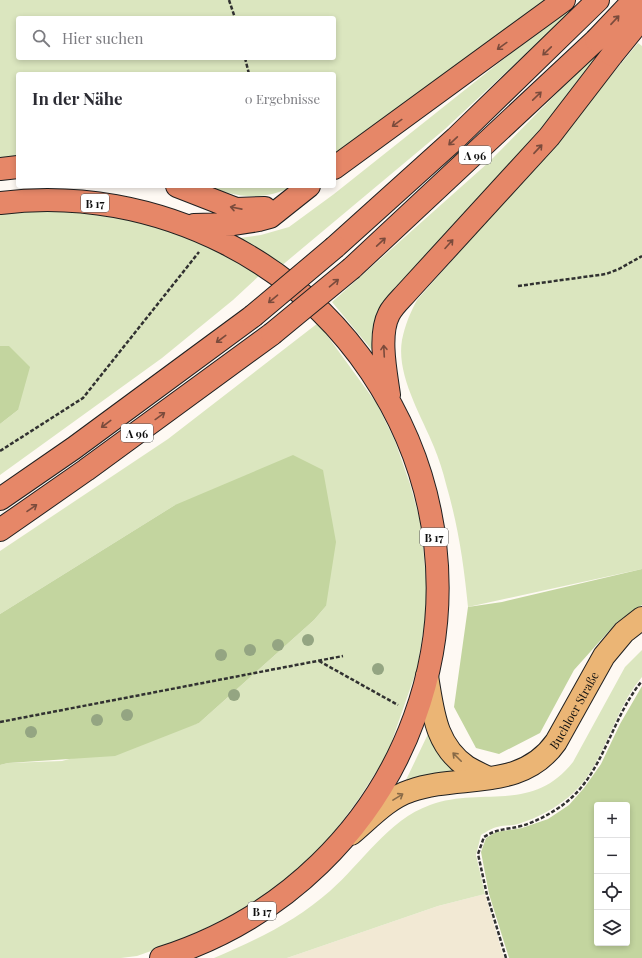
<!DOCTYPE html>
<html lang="de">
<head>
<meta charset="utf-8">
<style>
  body { margin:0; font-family:"Playfair Display",serif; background:#f2f2f3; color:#2b2b33 }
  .controls { position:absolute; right:12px; bottom:12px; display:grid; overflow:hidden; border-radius:4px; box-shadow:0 2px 6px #0003 }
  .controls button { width:36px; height:36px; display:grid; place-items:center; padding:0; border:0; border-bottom:1px solid #e1e1e2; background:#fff; color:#2b2b33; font:20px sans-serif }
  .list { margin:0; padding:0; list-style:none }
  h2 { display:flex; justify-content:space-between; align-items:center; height:52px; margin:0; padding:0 16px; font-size:17px }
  h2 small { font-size:13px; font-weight:400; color:#7c7c81 }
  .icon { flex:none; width:22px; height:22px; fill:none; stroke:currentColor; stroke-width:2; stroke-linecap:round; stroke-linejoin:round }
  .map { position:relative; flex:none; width:642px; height:958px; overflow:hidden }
  .search { position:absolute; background:#fff; box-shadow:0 2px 6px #0003; left:16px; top:16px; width:320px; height:44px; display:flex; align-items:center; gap:10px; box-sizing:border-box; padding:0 14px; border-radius:4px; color:#7c7c81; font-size:15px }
  .panel { position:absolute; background:#fff; box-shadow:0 2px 6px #0003; left:16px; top:72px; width:320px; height:116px; border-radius:4px }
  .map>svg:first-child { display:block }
</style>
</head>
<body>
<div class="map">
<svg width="642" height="958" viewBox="0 0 642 958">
  <rect width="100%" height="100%" fill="#fef9f3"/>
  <path fill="#f2e9d4" d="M 485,894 L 504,958 L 287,958 L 438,906 Z"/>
  <path fill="#dbe6bf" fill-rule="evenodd" d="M 0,0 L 547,0 L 334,160 L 334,74 L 18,74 L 18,159 L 0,161 ZM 18,18 L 334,18 L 334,58 L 18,58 Z
    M 568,8 L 572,11 L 445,129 L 280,267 L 233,239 L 261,235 L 289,227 L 334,194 Z
    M 619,30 L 596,68 L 446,240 L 376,355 L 332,302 L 489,162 Z
    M 638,43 L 642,46 L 642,569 L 468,607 C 464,565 458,525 446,484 C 443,472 439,459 434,447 C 421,415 396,375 402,340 C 405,325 410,313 417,300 L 556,142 Z
    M 205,186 L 293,186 C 263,202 236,197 205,186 Z
    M 71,209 L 113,215 L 192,237 L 260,275 L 233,300 L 162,358 L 0,475 L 0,424 L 18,410 L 9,346 L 0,346 L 0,212 Z
    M 318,323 L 377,404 L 395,441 L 410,484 L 421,524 L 428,601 L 417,669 L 387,755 L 358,800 L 329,839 L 292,875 L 264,900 L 179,941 L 137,956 L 121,958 L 0,958 L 0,765 L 8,763 L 62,761 L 199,723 L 314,620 L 326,606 L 175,505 L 0,614 L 0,551 L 168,439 Z
    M 642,650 L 642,677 C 610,714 604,774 562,802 C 550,811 536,818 521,823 C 514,826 505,825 497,827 C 492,828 486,832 481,835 L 476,855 L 485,894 L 438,906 L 287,958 L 214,958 C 255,941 296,921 330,891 C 362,863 388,820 430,805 C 482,786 532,814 573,762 L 625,667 Z
    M 428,734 L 432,734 L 464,772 L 409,782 L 406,780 Z"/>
  <path fill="#c3d59f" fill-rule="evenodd" d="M 0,346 L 9,346 L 30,367 L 18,410 L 0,424 Z
    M 293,455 L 323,470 L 336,542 L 326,606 L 314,620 L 199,723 L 115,756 L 8,763 L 0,765 L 0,614 L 175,505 Z
    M 642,569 L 642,605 L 617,622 L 574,670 L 540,733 L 499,754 L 476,748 L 454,707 L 468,607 L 502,602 Z
    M 642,686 L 642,958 L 509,958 L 489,894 L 481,852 L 486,838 L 496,832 L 522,828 L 548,819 L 569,805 L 584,788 L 601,764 L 620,724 ZM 597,805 L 627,805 L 627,943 L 597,943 Z"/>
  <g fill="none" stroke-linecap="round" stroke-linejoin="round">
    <defs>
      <g id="major">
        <path d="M 427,676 C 433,711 435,745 467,767 C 474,771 482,775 489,778"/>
        <path id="s1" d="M 351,834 C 369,819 388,798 410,791 C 460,773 521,792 556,742 L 604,656 L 624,632 L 642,618"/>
      </g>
      <path id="highway" d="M 334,168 L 564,0
        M 0,169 L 18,167
        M 177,186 L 236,209 L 265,208
        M 0,203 C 77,193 156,208 225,243 C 284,273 334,317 371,372 C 518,591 410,879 161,958
        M 194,225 L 234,224 L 259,220 L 270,217 L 309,186
        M 335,247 L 456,138 L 598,0
        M 352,268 L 596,40
        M 389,395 C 386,373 378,335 389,314 C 393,306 401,299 407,292 L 549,137 L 612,55
        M 0,499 L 74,448 L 253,316
        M 0,530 L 86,470 L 272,334"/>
    </defs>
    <use href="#major" stroke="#202020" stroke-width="24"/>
    <use href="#highway" stroke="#202020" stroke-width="24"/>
    <path stroke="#313131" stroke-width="2.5" stroke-dasharray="4 2" stroke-linecap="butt" d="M 229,0 L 235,18
      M 245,58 L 249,74
      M 518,286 L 606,274 L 619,269 L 642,256
      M 0,451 L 83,398 L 199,252
      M 319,661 L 398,705
      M 0,722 L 343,656
      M 506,958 L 487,895 L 478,854 L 484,837 C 498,828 506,830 521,826 C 536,822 552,813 564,804 C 604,774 611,718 642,681"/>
    <use href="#major" stroke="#ebb575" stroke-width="22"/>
    <use href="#highway" stroke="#e68768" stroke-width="22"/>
    <defs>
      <path id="highway-bridge" d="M 596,40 L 634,0
        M 612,55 L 642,18
        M 253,316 L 335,247
        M 272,334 L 352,268"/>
    </defs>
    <use href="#highway-bridge" stroke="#202020" stroke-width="24" stroke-linecap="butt"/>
    <use href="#highway-bridge" stroke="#e68768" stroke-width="22"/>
  </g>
  <g fill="#94a582">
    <circle cx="308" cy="640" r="6"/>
    <circle cx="278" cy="645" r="6"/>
    <circle cx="250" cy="650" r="6"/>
    <circle cx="221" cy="655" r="6"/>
    <circle cx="378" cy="669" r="6"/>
    <circle cx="234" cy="695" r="6"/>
    <circle cx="127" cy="715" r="6"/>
    <circle cx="97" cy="720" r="6"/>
    <circle cx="31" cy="732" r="6"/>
  </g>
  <defs><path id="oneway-shaft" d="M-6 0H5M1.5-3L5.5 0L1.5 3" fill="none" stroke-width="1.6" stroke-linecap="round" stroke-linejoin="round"/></defs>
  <g stroke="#7a4b3c">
    <use href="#oneway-shaft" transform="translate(615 20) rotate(-47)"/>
    <use href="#oneway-shaft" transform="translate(502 46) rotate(144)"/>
    <use href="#oneway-shaft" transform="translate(547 51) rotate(136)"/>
    <use href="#oneway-shaft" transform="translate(537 96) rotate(-44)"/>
    <use href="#oneway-shaft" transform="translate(397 123) rotate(144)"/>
    <use href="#oneway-shaft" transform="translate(453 141) rotate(137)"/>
    <use href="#oneway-shaft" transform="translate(538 149) rotate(-47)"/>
    <use href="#oneway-shaft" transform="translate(236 208) rotate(-169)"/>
    <use href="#oneway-shaft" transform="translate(381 242) rotate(-43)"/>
    <use href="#oneway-shaft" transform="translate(449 244) rotate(-48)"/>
    <use href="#oneway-shaft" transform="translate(334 283) rotate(-40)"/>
    <use href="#oneway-shaft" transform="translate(273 299) rotate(140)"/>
    <use href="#oneway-shaft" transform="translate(221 339) rotate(143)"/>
    <use href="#oneway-shaft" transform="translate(384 351) rotate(-93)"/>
    <use href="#oneway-shaft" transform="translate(160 416) rotate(-36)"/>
    <use href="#oneway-shaft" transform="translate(106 424) rotate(143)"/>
    <use href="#oneway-shaft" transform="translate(32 508) rotate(-35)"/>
  </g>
  <g stroke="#886a47">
    <use href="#oneway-shaft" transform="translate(457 757) rotate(-135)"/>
    <use href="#oneway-shaft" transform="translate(398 797) rotate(-32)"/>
  </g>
  <g text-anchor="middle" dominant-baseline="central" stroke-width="4" stroke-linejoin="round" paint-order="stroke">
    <g fill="#fff" stroke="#575757" stroke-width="1">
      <rect x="459" y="146" width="32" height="18" rx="3"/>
      <rect x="81" y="194" width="28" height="18" rx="3"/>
      <rect x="121" y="424" width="32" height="18" rx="3"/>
      <rect x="420" y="528" width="28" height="18" rx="3"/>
      <rect x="248" y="902" width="28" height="18" rx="3"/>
    </g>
    <g font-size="11" font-weight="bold" fill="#0f0f0f">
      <text x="475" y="155">A 96</text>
      <text x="95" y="203">B 17</text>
      <text x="137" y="433">A 96</text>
      <text x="434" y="537">B 17</text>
      <text x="262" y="911">B 17</text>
    </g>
    <g font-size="12" fill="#0f0f0f" stroke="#fff">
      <text stroke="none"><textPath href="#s1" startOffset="269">Buchloer Straße</textPath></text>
    </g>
  </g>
</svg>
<div class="controls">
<button>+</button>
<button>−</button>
<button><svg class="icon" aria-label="locate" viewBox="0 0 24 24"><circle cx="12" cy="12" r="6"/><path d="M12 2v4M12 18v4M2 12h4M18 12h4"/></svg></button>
<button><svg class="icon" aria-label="layers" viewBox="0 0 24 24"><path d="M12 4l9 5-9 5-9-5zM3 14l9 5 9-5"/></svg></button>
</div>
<div class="search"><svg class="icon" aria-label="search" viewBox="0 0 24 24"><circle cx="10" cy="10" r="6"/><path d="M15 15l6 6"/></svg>Hier suchen</div>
<section class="panel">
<h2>In der Nähe<small>0 Ergebnisse</small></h2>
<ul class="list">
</ul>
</section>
</div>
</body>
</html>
